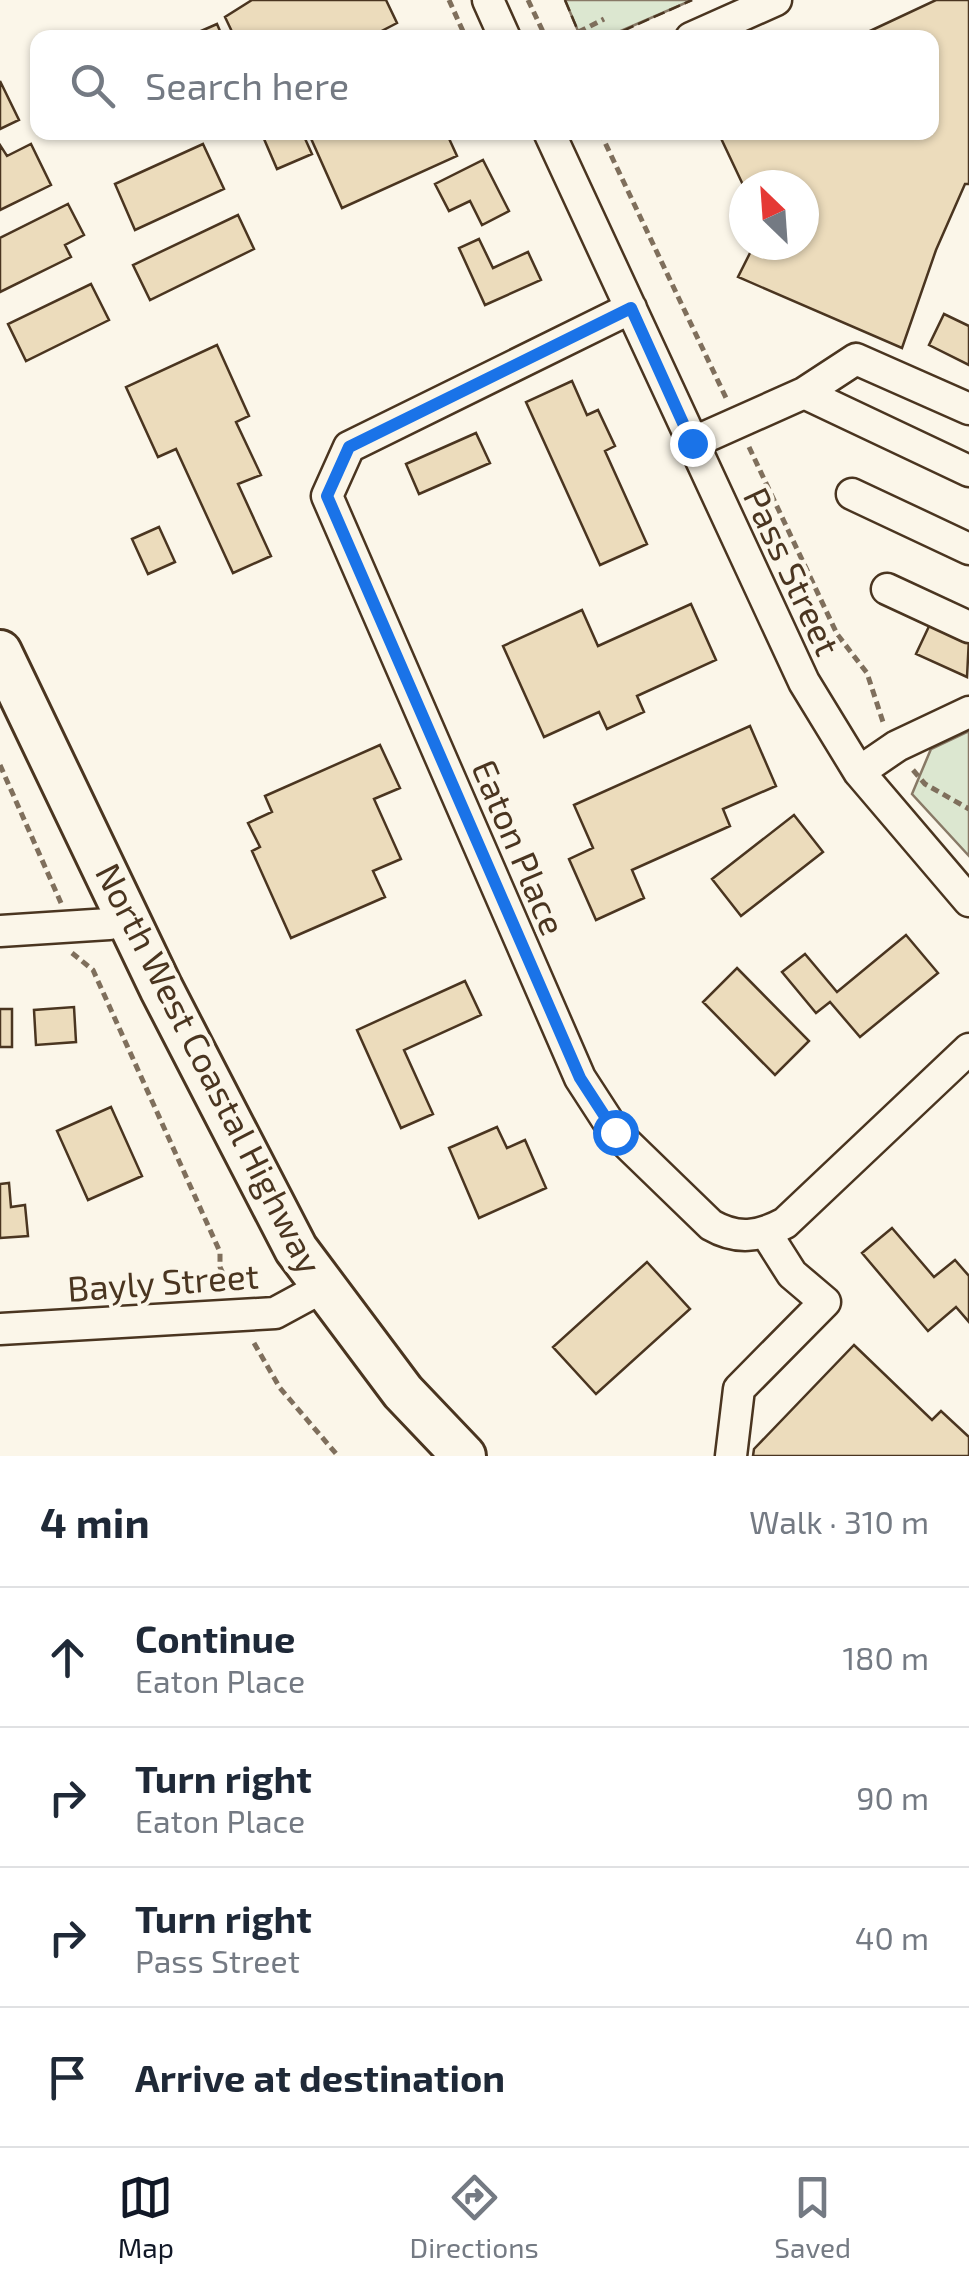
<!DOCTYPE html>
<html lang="en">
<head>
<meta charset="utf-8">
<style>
  body { margin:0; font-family:"Exo 2",sans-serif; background:#f6f6f7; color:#1f2937 }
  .compass { position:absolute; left:729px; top:170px; width:90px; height:90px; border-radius:50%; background:#fff; box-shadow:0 2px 8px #0004; rotate:335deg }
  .stop { position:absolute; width:30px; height:30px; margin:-22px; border:8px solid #1a73e8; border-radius:50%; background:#fff }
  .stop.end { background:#1a73e8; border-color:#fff; box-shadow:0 2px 10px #0008 }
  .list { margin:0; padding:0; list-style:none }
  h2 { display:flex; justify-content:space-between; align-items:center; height:130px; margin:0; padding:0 40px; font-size:42px }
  h2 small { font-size:32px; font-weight:400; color:#747a83 }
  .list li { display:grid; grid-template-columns:65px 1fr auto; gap:30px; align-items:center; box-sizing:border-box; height:140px; padding:0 40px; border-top:2px solid #e0e1e3 }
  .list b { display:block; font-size:38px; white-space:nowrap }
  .list p { margin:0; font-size:32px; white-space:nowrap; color:#747a83 }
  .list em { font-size:32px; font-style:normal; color:#747a83 }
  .icon { flex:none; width:55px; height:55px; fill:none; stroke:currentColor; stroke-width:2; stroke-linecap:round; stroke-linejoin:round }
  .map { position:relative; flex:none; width:969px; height:1456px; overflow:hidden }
  .search { position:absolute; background:#fff; box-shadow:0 2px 8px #0004; left:30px; right:30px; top:30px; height:110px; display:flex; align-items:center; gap:25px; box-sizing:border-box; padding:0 35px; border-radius:20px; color:#747a83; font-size:38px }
  .sheet { height:690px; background:#fff }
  nav { display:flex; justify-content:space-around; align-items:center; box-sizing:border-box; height:140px; border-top:2px solid #e0e1e3; background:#fff; font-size:28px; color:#747a83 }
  nav a { display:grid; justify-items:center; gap:5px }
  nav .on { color:#111827 }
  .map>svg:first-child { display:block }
</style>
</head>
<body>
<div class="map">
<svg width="969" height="1456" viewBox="0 0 969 1456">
  <rect width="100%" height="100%" fill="#fbf6e9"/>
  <path fill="#dce7d0" stroke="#887966" stroke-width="2.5" d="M 565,0 L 692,0 L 607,37 L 581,38 Z
    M 969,731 L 969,856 L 912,794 L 931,749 Z"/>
  <path fill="#ecdcbc" stroke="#4a3520" stroke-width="2.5" d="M 252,0 L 386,0 L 397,23 L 368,38 L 235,38 L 225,17 Z
    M 936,0 L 969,0 L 969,184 L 965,184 L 936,250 L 902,348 L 738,277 L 754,245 L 804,245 L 804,185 L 744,187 L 718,132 L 932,132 L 932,38 L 855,38 Z
    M 217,24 L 223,38 L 185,38 Z
    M 0,81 L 19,120 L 0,129 Z
    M 261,132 L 302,132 L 312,154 L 277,169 Z
    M 313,132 L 446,132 L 457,156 L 342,208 L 309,134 Z
    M 31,144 L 51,185 L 0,210 L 0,145 L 7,156 Z
    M 203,144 L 224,189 L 135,230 L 115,184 Z
    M 483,160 L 509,211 L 482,225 L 470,201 L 449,211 L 435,184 Z
    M 68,204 L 84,235 L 65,245 L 71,257 L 0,292 L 0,238 Z
    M 238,215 L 254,249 L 150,300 L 133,265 Z
    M 479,239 L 493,268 L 528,252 L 541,280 L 485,305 L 459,248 Z
    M 91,284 L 109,320 L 26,361 L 8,324 Z
    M 944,314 L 969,326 L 969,365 L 929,345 Z
    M 217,345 L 249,416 L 236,422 L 261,475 L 238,484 L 271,556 L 233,573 L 176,449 L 158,457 L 126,387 Z
    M 572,381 L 587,415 L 598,410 L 615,446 L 605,451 L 647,544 L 600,565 L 526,402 Z
    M 476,433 L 490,463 L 419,494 L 406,464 Z
    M 159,527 L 175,562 L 148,574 L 132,539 Z
    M 691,604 L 716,660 L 637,696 L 644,712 L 607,729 L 599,712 L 544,737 L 503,646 L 582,610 L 598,646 Z
    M 931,622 L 969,638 L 967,677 L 916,654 Z
    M 750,726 L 776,786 L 723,809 L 730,826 L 632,870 L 644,898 L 596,920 L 569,859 L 593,848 L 574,805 Z
    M 380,745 L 400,788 L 374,799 L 401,859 L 373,871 L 385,897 L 291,938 L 252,851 L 260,847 L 248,823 L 272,812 L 265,796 Z
    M 794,815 L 823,852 L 741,916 L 712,879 Z
    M 906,935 L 938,973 L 860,1037 L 830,1002 L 816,1013 L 782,972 L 805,954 L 837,992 Z
    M 737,968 L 809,1041 L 775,1075 L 703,1002 Z
    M 465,981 L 481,1015 L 404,1050 L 433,1114 L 401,1128 L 357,1030 Z
    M 74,1007 L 76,1042 L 36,1045 L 34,1010 Z
    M 0,1009 L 12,1009 L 12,1047 L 0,1047 Z
    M 111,1107 L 142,1176 L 88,1200 L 57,1131 Z
    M 497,1127 L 507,1148 L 525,1140 L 546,1188 L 479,1218 L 449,1148 Z
    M 9,1183 L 11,1207 L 25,1205 L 28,1236 L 0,1238 L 0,1184 Z
    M 892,1228 L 934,1277 L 955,1260 L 969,1276 L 969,1322 L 956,1307 L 928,1331 L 862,1253 Z
    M 647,1262 L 690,1309 L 596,1394 L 553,1347 Z
    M 854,1345 L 932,1420 L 941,1411 L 969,1437 L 969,1456 L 753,1456 L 754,1449 Z"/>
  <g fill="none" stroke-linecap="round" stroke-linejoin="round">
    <defs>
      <path id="minor" d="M 488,0 L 505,38
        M 691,38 L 776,0
        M 549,132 L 804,682 L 859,772 L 969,901
        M 631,308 L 349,447 L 327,496 L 580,1078 L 615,1132 L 711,1225 C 737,1240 759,1237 785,1223 L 969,1049
        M 804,393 L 969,471
        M 692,443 L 804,393 L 856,359 L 969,409
        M 852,494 L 969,549
        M 887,589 L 969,627
        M 859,772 L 897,746 L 969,712
        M 0,931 L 109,924 L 129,916
        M 0,1329 L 275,1313 L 323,1287
        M 731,1456 L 739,1389 L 825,1302 L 792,1274 L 766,1233"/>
      <path id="highway" d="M 0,652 L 161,988 L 296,1249 L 403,1392 L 464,1456"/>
    </defs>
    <use href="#minor" stroke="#4a3520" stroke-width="35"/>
    <use href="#highway" stroke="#4a3520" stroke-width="48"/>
    <path stroke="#7f6f5c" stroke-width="5" stroke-dasharray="8 5" stroke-linecap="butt" d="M 449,0 L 466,38
      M 528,0 L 546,38
      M 567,38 L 604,19
      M 600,132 L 727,400
      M 749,447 L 837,634 L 867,673 L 883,722
      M 0,765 L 61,903
      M 913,770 L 925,784 L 969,809
      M 72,953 L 93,970 L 220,1252 L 220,1267 L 231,1291
      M 254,1343 L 280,1388 L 338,1456"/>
    <use href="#minor" stroke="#fbf6e9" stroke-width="30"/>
    <use href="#highway" stroke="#fbf6e9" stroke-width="42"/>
    <path stroke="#4a3520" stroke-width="2.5" stroke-dasharray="12 5" stroke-linecap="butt" d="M 565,0 L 581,38
      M 607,38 L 692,0"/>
  </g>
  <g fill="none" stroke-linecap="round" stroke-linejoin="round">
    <path stroke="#1a73e8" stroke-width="12" d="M 615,1132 L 580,1078 L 327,496 L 349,447 L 631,308 L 692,443"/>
  </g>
  <g text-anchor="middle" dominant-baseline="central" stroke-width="8" stroke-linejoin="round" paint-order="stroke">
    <g font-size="35" fill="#4a3520" stroke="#fbf6e9">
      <text transform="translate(793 571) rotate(65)">Pass Street</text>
      <text transform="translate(520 847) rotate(67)">Eaton Place</text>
      <text transform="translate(210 1068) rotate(63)">North West Coastal Highway</text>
      <text transform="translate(163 1281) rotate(-4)">Bayly Street</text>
    </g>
  </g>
</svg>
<svg class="compass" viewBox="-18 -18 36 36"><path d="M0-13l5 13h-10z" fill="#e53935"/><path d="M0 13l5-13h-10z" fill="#747a83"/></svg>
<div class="stop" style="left:615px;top:1132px"></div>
<div class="stop end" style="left:692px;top:443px"></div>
<div class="search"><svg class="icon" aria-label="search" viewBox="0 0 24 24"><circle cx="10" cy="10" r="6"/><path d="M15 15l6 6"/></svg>Search here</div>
</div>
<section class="sheet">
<h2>4 min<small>Walk · 310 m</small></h2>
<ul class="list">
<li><svg class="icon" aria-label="ahead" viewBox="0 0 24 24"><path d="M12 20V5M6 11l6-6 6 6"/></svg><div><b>Continue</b><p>Eaton Place</p></div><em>180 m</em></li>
<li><svg class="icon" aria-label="right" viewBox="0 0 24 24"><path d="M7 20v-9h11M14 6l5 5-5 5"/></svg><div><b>Turn right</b><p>Eaton Place</p></div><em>90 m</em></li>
<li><svg class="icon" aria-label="right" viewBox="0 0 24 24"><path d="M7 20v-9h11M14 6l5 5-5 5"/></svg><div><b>Turn right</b><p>Pass Street</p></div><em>40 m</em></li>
<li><svg class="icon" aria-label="arrive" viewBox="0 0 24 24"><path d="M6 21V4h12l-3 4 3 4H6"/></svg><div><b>Arrive at destination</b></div></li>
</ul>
</section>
<nav>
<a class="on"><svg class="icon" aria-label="map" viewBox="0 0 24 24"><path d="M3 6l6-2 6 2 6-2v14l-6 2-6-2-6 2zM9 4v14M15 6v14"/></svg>Map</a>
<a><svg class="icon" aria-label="directions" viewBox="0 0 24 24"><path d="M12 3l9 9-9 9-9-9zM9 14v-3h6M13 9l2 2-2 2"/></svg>Directions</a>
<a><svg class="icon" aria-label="saved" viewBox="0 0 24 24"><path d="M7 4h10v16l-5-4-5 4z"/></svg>Saved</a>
</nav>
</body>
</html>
